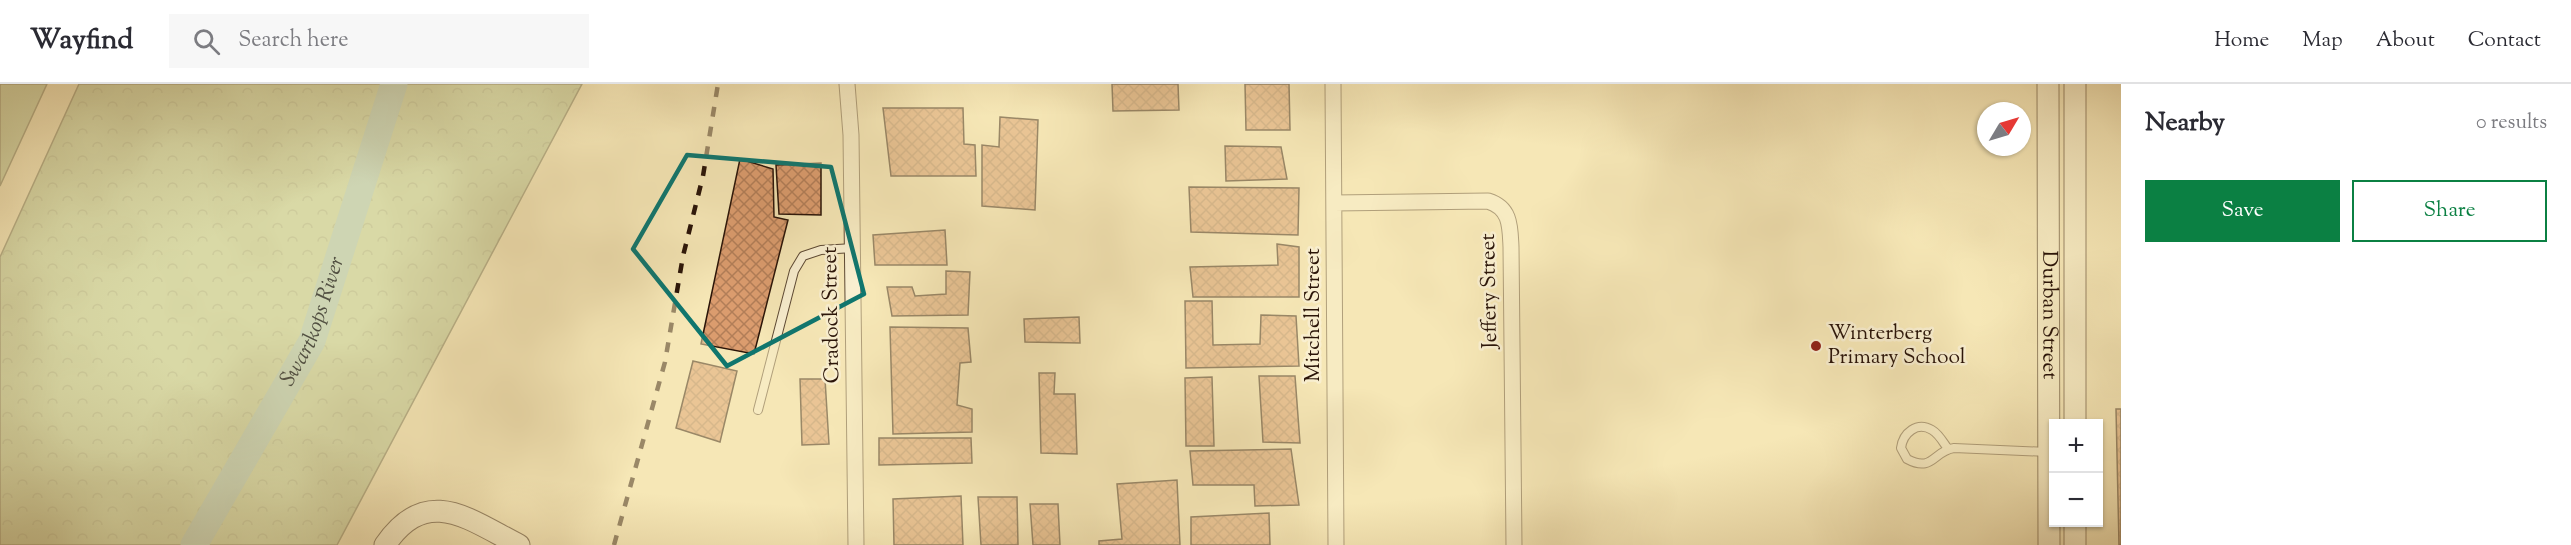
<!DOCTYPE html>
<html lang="en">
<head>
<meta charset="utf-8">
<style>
  body { margin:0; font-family:"Sorts Mill Goudy",serif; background:#f7f7f7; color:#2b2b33 }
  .controls { position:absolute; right:18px; bottom:18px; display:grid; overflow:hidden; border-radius:0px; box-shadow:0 2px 4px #0004 }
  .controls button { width:54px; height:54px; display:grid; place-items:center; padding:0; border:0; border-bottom:2px solid #e1e1e2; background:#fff; color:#2b2b33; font:30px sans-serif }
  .compass { position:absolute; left:1977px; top:18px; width:54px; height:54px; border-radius:50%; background:#fff; box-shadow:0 2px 4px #0004; rotate:52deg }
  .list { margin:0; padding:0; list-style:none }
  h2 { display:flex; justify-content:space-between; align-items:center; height:78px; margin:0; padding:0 24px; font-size:26px }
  h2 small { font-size:20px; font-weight:400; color:#7c7c81 }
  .actions { display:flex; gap:12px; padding:18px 24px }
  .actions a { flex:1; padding:14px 0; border:2px solid #0b8043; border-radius:0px; text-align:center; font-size:21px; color:#0b8043 }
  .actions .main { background:#0b8043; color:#fff }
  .icon { flex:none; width:33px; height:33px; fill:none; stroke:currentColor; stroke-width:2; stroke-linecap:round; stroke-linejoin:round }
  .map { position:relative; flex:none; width:2121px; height:461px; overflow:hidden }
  header { display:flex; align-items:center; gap:36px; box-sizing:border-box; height:84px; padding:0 30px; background:#fff; border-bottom:2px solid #e1e1e2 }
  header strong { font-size:28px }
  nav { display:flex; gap:33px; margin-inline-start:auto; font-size:21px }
  .search { width:420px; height:54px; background:#f7f7f7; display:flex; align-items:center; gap:15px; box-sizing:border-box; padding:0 21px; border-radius:0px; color:#7c7c81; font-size:22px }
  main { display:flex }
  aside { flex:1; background:#fff }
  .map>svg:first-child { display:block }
</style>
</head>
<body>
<header>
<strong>Wayfind</strong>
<div class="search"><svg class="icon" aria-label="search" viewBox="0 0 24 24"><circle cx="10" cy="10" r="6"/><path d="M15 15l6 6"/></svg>Search here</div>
<nav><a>Home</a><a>Map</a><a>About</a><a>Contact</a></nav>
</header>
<main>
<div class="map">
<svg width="2121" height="461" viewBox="0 0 2121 461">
  <defs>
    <pattern id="forest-crowns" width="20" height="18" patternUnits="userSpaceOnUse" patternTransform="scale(1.5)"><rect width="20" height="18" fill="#b6c793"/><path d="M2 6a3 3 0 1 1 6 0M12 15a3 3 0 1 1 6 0" fill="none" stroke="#9daa7d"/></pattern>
    <pattern id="building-cross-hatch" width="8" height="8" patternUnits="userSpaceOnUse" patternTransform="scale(1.5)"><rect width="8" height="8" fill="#db9c6e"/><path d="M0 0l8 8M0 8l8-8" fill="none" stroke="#b27e58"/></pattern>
  </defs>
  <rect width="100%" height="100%" fill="#f6e7b6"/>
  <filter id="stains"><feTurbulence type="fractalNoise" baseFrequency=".00333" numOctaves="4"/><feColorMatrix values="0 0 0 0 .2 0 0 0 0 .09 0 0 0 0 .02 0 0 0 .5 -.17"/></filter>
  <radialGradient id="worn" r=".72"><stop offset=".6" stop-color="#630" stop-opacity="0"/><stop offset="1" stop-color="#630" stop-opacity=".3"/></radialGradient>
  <path fill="#b6c793" stroke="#706e4e" stroke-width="1.5" d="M 0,0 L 47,0 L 0,102 Z"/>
  <path fill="url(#forest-crowns)" stroke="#706e4e" stroke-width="1.5" d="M 79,0 L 582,0 L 337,461 L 0,461 L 0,173 Z"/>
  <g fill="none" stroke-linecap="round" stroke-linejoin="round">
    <path stroke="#9dbfaf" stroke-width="27" id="s1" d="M 194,461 L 312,257 L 394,0"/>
  </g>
  <path fill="url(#building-cross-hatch)" stroke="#2a1408" stroke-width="1.5" d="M 1112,0 L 1178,0 L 1179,26 L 1113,27 Z
    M 1245,0 L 1289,0 L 1290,46 L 1246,46 Z
    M 883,24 L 963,24 L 964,60 L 975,61 L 976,92 L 891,92 Z
    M 1000,33 L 1038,36 L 1035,126 L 982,122 L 982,61 L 999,63 Z
    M 1225,62 L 1281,63 L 1287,95 L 1226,97 Z
    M 740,75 L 773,85 L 774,133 L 788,136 L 754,270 L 701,260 Z
    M 821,79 L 821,131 L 779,130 L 776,81 Z
    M 1189,103 L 1299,104 L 1298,151 L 1191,148 Z
    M 945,146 L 947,181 L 875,181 L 873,151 Z
    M 1277,160 L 1299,163 L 1299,213 L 1193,213 L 1190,183 L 1278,181 Z
    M 946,187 L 970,188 L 968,231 L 892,232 L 887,203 L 912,203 L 915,212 L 946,210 Z
    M 1185,217 L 1212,217 L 1213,261 L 1260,260 L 1261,231 L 1296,232 L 1299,282 L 1186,284 Z
    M 1079,233 L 1080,259 L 1025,258 L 1024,235 Z
    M 890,243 L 968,244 L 971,278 L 960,279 L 957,321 L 972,325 L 972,348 L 893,350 Z
    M 693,277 L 737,287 L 720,358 L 676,344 Z
    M 1039,289 L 1055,289 L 1054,310 L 1075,310 L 1077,370 L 1041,369 Z
    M 1259,292 L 1295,292 L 1300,359 L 1263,358 Z
    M 1212,293 L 1214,362 L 1186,362 L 1185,294 Z
    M 800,295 L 825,295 L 829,360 L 802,361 Z
    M 2116,325 L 2121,325 L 2121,461 L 2119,461 Z
    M 879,354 L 971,354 L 972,379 L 879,381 Z
    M 1291,365 L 1299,421 L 1255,422 L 1254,401 L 1193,401 L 1190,367 Z
    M 1177,396 L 1180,461 L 1099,461 L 1099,457 L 1122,455 L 1117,400 Z
    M 961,412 L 963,461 L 894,461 L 893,415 Z
    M 978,413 L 1017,413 L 1018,461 L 981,461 Z
    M 1030,420 L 1058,420 L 1060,461 L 1033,461 Z
    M 1269,429 L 1270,461 L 1191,461 L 1191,433 Z"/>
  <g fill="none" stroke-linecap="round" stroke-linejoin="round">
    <defs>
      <path id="lane" d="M 758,326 L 794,187 L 803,172 L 821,166 L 853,164
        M 1948,365 C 1943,358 1939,350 1932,346 C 1917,337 1903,349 1901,364 L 1907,375 C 1933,389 1933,367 1954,364 L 2048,368"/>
      <path id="street" d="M 847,0 L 851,51 L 856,461
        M 1333,0 L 1336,461
        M 1334,119 L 1488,117 C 1511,124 1510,143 1511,163 L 1514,461"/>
      <g id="secondary">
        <path id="s2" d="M 2048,0 L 2049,461"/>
        <path d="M 2075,340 L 2075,0"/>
        <path d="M 2075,438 L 2075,461"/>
        <path d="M 385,461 C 427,400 468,435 519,461"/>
      </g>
    </defs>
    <use href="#lane" stroke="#5d4934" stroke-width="10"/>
    <use href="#street" stroke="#5d4934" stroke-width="17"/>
    <use href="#secondary" stroke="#2a1408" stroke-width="23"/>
    <use href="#lane" stroke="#f9efd0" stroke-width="8"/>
    <use href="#street" stroke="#f9efd0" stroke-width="15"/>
    <use href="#secondary" stroke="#f9efd0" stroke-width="21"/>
    <path stroke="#2a1408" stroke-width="4.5" stroke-dasharray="10 10" stroke-linecap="butt" d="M 614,461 L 665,278 L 683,172 L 703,92 L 718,0"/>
  </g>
  <path d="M0 0H2121V461H0ZM 687,71 L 831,83 L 864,210 L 727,282 L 633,165 Z" fill="#f6e7b6" fill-opacity=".55" fill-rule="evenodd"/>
  <path fill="none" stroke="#0f766e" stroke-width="4.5" stroke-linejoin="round" d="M 687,71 L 831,83 L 864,210 L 727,282 L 633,165 Z"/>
  <circle fill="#8f2418" stroke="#f9efd0" stroke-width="2" cx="1816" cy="262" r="6"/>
  <g text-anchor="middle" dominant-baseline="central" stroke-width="5" stroke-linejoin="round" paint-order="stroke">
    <g font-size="21" fill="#2a1408" stroke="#f9efd0">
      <text transform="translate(1490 207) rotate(-91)">Jeffery Street</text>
      <text transform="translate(832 231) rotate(-91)">Cradock Street</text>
      <text transform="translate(1314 231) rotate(-90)">Mitchell Street</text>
      <text stroke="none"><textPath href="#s2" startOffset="231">Durban Street</textPath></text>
    </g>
    <g font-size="21" fill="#2a1408" stroke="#f9efd0" text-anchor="start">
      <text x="1828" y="250">Winterberg<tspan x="1828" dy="24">Primary School</tspan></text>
    </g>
    <g font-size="22" font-style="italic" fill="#525042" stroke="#f9efd0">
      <text stroke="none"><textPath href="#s1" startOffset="254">Swartkops River</textPath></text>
    </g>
  </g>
  <rect width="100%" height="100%" filter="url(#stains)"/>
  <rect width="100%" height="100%" fill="url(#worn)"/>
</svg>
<div class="controls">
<button>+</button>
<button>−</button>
</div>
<svg class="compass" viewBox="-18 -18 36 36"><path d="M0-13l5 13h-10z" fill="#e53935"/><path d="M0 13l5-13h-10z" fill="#7c7c81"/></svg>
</div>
<aside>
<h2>Nearby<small>0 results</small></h2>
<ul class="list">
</ul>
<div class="actions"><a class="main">Save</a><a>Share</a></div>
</aside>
</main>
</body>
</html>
